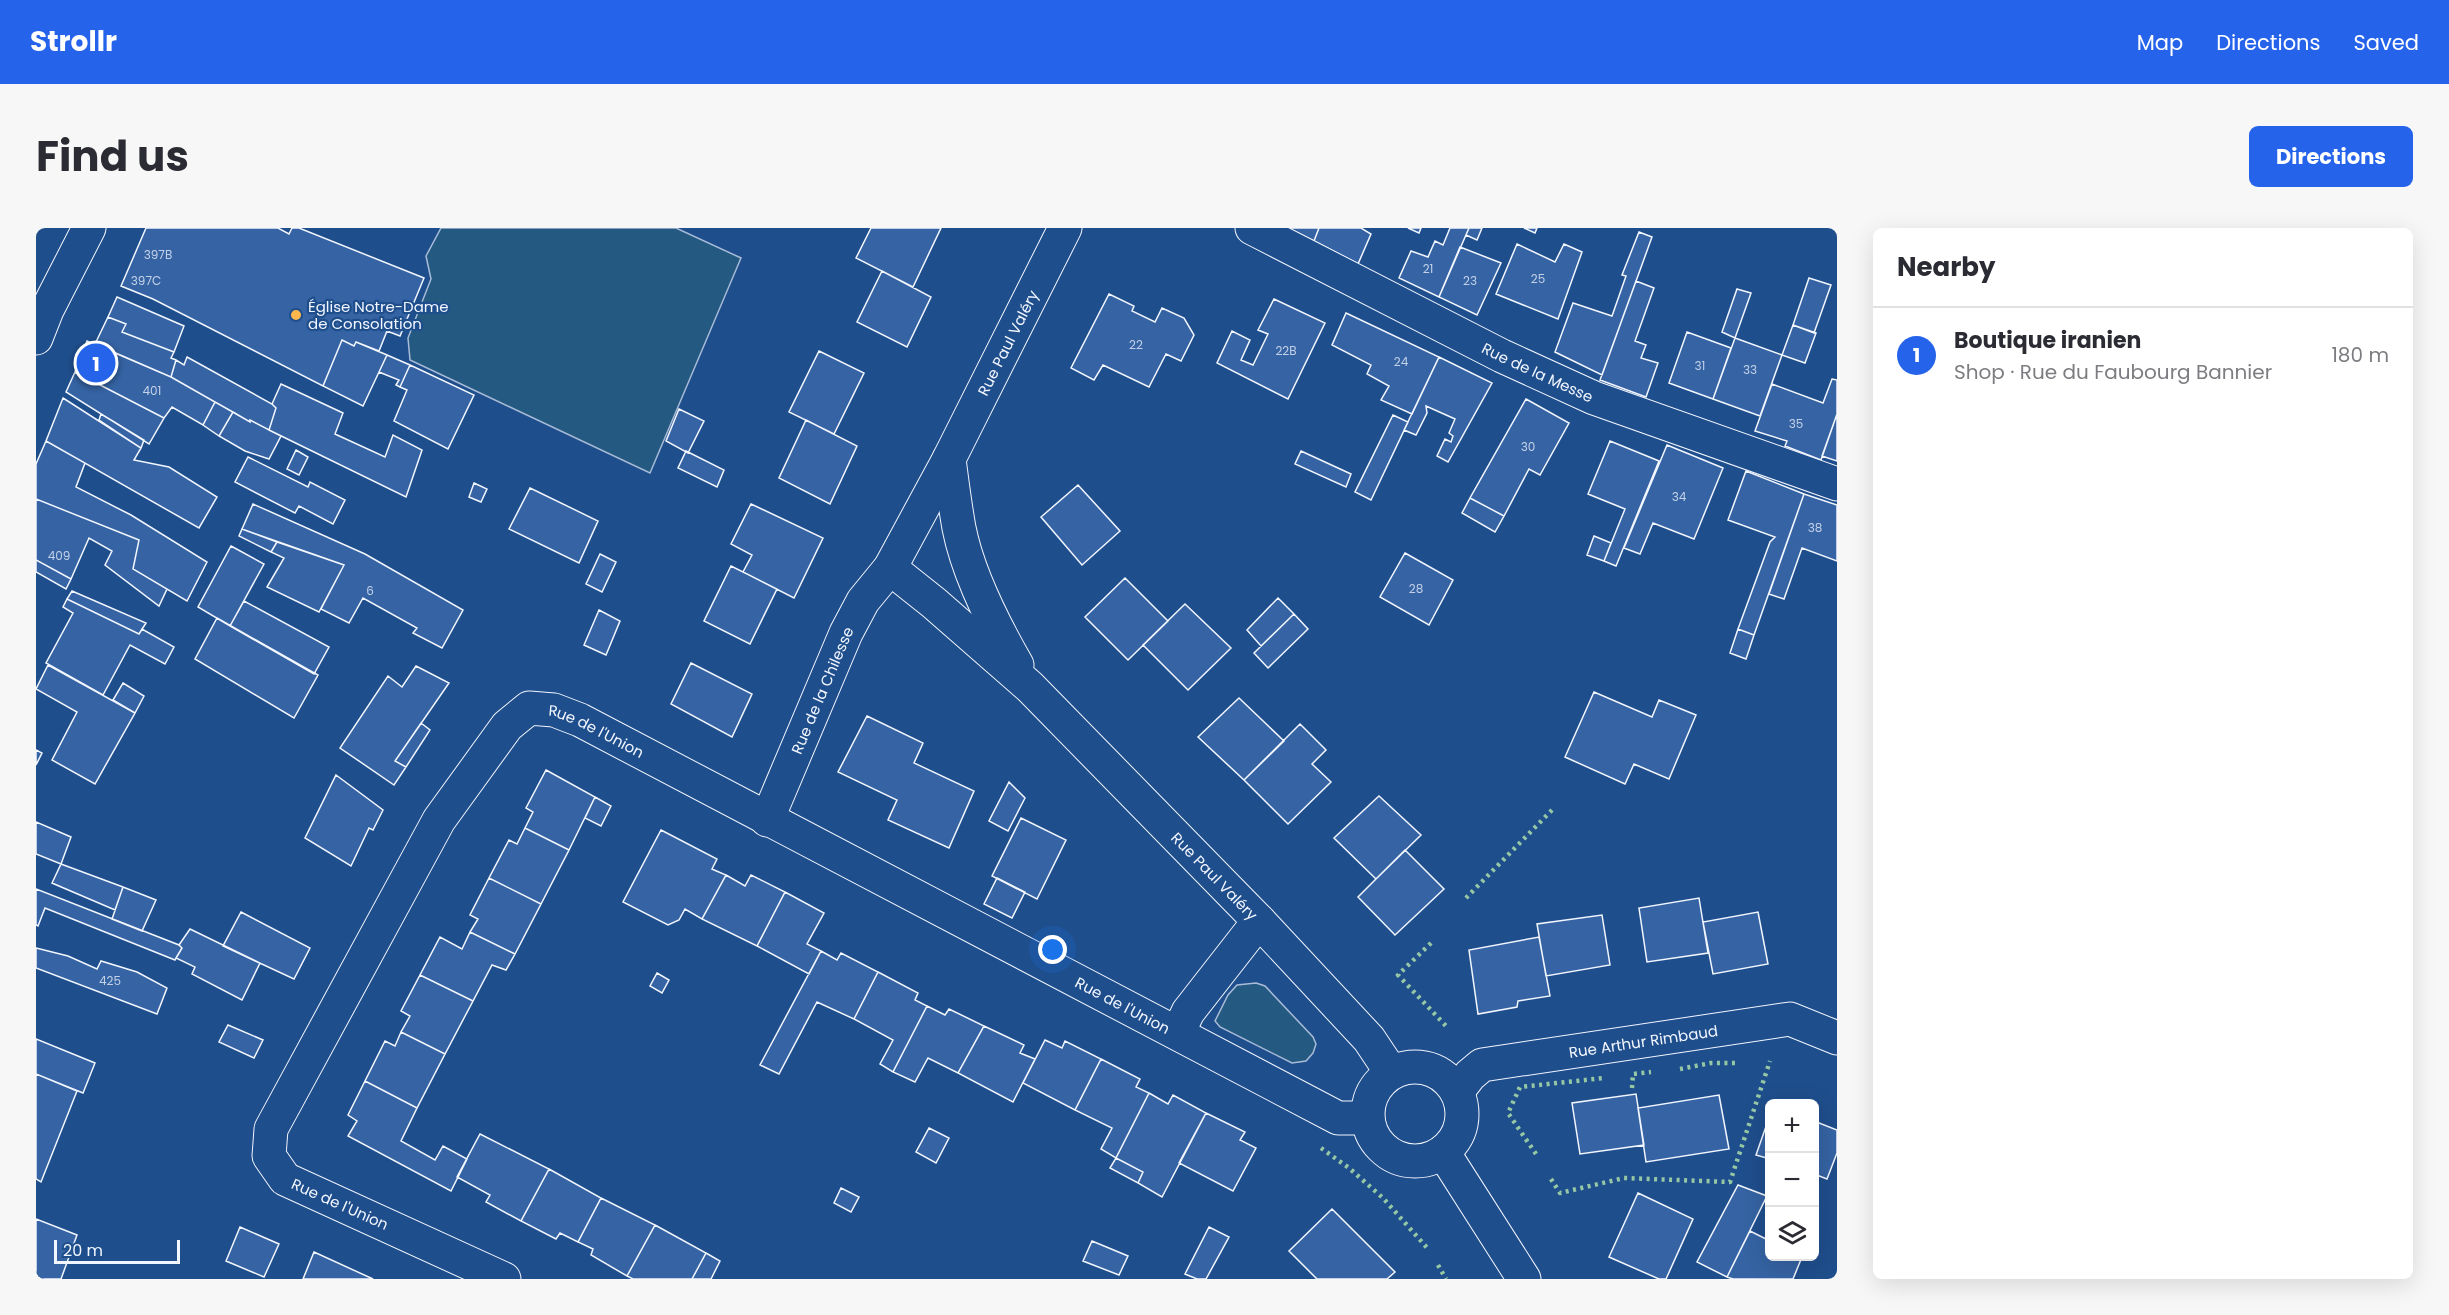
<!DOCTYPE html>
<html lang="en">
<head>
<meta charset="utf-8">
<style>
  body { margin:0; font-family:Poppins,sans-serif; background:#f7f7f7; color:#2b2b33 }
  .controls { position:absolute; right:18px; bottom:18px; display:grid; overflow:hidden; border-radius:9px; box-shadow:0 6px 24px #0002 }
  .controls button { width:54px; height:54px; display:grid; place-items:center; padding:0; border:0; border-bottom:2px solid #e1e1e2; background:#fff; color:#2b2b33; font:30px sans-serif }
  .scale { position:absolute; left:18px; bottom:15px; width:126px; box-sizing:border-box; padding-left:6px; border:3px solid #f2f6ff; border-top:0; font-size:16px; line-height:21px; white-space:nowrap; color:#f2f6ff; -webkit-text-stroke:4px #1f4e8c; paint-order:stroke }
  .you { position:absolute; left:1017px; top:722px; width:21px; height:21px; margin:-15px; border:4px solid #fff; border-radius:50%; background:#1a73e8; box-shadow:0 0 0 9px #1a73e833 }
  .badge { display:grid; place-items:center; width:39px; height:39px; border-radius:50%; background:#2563eb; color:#fff; font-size:20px; font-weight:700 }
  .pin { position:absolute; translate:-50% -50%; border:3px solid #fff; box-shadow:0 2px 6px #0006 }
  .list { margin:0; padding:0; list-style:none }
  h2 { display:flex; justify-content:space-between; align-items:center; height:78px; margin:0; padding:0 24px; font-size:26px }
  h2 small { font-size:20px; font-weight:400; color:#7c7c81 }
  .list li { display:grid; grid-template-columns:39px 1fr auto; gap:18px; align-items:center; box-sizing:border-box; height:96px; padding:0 24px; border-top:2px solid #e1e1e2 }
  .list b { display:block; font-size:22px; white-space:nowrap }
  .list p { margin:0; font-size:20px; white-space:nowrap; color:#7c7c81 }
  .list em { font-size:20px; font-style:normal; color:#7c7c81 }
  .icon { flex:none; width:33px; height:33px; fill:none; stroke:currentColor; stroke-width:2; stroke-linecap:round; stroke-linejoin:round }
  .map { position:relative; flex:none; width:1801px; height:1051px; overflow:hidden; border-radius:9px }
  header { display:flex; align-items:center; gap:36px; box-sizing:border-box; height:84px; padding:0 30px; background:#2563eb; color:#fff }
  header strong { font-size:28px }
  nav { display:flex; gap:33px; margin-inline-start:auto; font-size:21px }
  .intro { display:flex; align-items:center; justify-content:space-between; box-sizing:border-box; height:144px; padding:0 36px }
  h1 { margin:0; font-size:42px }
  .button { padding:15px 27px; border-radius:9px; background:#2563eb; color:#fff; font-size:21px; font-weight:700 }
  main { display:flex; gap:36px; padding:0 36px }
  aside { flex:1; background:#fff; border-radius:9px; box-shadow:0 6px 24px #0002 }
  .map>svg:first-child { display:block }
</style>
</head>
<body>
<header>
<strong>Strollr</strong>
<nav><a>Map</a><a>Directions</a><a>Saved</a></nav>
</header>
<div class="intro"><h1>Find us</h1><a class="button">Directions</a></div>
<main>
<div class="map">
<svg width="1801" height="1051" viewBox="0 0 1801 1051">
  <rect width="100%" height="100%" fill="#1f4e8c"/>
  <path fill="#245a82" stroke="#a8bbd7" stroke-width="1.5" d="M 405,0 L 640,0 L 705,30 L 614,245 L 374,132 L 372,110 L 395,51 L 390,28 Z
    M 1220,755 L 1229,758 L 1277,809 L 1280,816 L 1277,825 L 1270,833 L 1256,835 L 1184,799 L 1179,793 L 1192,767 L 1201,757 Z"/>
  <path fill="#3563a3" stroke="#f2f6ff" stroke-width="1.5" d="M 110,0 L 242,0 L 253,6 L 256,0 L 263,0 L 388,50 L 364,108 L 351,103 L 343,123 L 320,114 L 318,118 L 306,112 L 287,158 L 117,71 L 85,58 Z
    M 835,0 L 905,0 L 877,59 L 820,30 Z
    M 1252,0 L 1283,0 L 1278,13 Z
    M 1283,0 L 1325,0 L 1335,6 L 1322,36 L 1278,13 Z
    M 1372,0 L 1385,0 L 1383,5 Z
    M 1414,0 L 1433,0 L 1403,69 L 1363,50 L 1375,23 L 1392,29 L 1399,13 L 1407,17 Z
    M 1433,0 L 1446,0 L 1441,12 L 1430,7 Z
    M 1488,0 L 1501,0 L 1499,5 Z
    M 1603,4 L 1616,9 L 1566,147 L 1519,124 L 1537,75 L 1576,88 L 1590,48 L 1586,47 Z
    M 1481,16 L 1519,34 L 1528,16 L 1546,24 L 1522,91 L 1460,66 Z
    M 1424,19 L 1465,35 L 1441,87 L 1403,69 Z
    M 846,43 L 895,69 L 871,119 L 821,94 Z
    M 1773,50 L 1795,57 L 1778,105 L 1757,97 Z
    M 1600,53 L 1618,60 L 1599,113 L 1610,117 L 1605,130 L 1622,135 L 1610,169 L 1564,152 Z
    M 1701,61 L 1715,65 L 1699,110 L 1686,104 Z
    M 1073,66 L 1098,78 L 1096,83 L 1119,94 L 1126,80 L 1148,90 L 1158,107 L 1145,133 L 1130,126 L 1113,159 L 1067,137 L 1058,152 L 1035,140 Z
    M 81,69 L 148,98 L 138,124 L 86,104 L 90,96 L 72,89 Z
    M 1238,71 L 1289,95 L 1252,171 L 1181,135 L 1196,103 L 1214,112 L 1205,132 L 1217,137 L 1232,106 L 1222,102 Z
    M 1310,85 L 1403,129 L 1376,186 L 1345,172 L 1353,158 L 1331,146 L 1335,137 L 1296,117 Z
    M 72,89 L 90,96 L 86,104 L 138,124 L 135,130 L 140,132 L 135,149 L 59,116 Z
    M 1757,97 L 1780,105 L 1769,135 L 1746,127 Z
    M 1651,104 L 1695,120 L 1677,171 L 1633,155 Z
    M 1699,110 L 1746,127 L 1724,188 L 1677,171 Z
    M 306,112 L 318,118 L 320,114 L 351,127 L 327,178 L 287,158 Z
    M 51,113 L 135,149 L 179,174 L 167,197 L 136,179 L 128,190 L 39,144 Z
    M 783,123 L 828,145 L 798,206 L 753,184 Z
    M 351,127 L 374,137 L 364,159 L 360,157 L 363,152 L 343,144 Z
    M 151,129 L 236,176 L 240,180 L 233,202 L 214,192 L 214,194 L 135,149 L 140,132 L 148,137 Z
    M 1403,129 L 1456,155 L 1412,234 L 1401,228 L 1409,211 L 1415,214 L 1417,208 L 1413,205 L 1419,191 L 1390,178 L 1391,185 L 1380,207 L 1368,202 Z
    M 374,137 L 438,167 L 412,221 L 358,193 L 371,162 L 364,159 Z
    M 39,144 L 128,190 L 113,216 L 30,164 Z
    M 1796,151 L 1801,152 L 1801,186 L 1785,232 L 1749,218 L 1751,213 L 1719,203 L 1736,156 L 1787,175 Z
    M 245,156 L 307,185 L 299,206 L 349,229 L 357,207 L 386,222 L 370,269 L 233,202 L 240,180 L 236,176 Z
    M 27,170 L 105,220 L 98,232 L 133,239 L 181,269 L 163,300 L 10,213 Z
    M 1490,171 L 1533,195 L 1504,247 L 1493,241 L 1468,288 L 1434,270 Z
    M 179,174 L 197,184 L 183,208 L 167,197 Z
    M 643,181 L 668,193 L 652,225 L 630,213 Z
    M 197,184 L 214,194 L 214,192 L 245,208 L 233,231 L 209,223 L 183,208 Z
    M 65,186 L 108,212 L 105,220 L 63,192 Z
    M 1801,186 L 1801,233 L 1786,228 Z
    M 1357,187 L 1372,194 L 1335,272 L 1319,264 Z
    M 770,192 L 821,218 L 794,276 L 743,250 Z
    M 10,213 L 49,235 L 40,259 L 95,287 L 171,334 L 151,373 L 97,341 L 103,312 L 0,271 L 0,236 Z
    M 1574,213 L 1623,233 L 1580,338 L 1568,333 L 1589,281 L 1552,266 Z
    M 1631,217 L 1687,240 L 1658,311 L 1617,295 L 1604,326 L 1588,320 Z
    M 260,222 L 272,229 L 263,247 L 251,241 Z
    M 650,223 L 688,242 L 681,259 L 642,240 Z
    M 1265,223 L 1315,246 L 1310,259 L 1259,236 Z
    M 212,229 L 272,259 L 274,254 L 309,272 L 297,296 L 263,278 L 259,285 L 199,254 Z
    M 1710,243 L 1768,266 L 1718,407 L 1702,401 L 1734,314 L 1739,309 L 1692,292 Z
    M 438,255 L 451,261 L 445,274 L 433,269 Z
    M 1042,257 L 1084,303 L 1046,337 L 1005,289 Z
    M 494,260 L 562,293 L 543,335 L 473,301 Z
    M 1768,266 L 1801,277 L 1801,333 L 1766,320 L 1748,371 L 1733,366 Z
    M 1434,270 L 1468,288 L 1459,304 L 1426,285 Z
    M 0,271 L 103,312 L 97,341 L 131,361 L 123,378 L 69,337 L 76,323 L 53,310 L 35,351 L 0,332 Z
    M 217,276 L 329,326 L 427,382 L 406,420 L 377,405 L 381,400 L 327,370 L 313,395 L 285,381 L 308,337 L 206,301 Z
    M 715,276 L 787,310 L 758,370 L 707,344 L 716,327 L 695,316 Z
    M 206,301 L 241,314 L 235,324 L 203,308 Z
    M 1558,308 L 1575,315 L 1568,333 L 1551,327 Z
    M 241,314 L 308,337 L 283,384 L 231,359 L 248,330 L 235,324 Z
    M 195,318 L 228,336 L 194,398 L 162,379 Z
    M 1369,325 L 1417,352 L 1393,397 L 1344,369 Z
    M 564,326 L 580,334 L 566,364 L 550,356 Z
    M 0,332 L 35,351 L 30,361 L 0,344 Z
    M 695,338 L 741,361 L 714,416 L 668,393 Z
    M 1089,350 L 1132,393 L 1092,432 L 1049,389 Z
    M 36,363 L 110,395 L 103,406 L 31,371 Z
    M 1242,370 L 1258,386 L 1225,418 L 1211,402 Z
    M 31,371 L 103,406 L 106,401 L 138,419 L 129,436 L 94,417 L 67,467 L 10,435 L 37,385 L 27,379 Z
    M 208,373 L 293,419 L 278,446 L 194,398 Z
    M 1149,376 L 1195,420 L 1152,462 L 1107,417 Z
    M 563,382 L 584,393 L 570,427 L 548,417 Z
    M 1258,386 L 1272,401 L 1232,440 L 1218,425 Z
    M 181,390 L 282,447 L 258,490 L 159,431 Z
    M 1702,401 L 1718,407 L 1710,431 L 1694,425 Z
    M 655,435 L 716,466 L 696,509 L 635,476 Z
    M 12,437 L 99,485 L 59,556 L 16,532 L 41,484 L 0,461 Z
    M 380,438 L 413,455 L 359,533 L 370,539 L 358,557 L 304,520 L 352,448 L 366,459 Z
    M 87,455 L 108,468 L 99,485 L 77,472 Z
    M 1558,464 L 1616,489 L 1623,472 L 1660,487 L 1633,551 L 1598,536 L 1589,556 L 1529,529 Z
    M 1203,470 L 1248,513 L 1208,552 L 1162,509 Z
    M 831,488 L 887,515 L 878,535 L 938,563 L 913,620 L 852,592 L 861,572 L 802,544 Z
    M 385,495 L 394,502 L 370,539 L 359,533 Z
    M 1264,496 L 1290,522 L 1276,536 L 1295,554 L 1252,596 L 1208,552 Z
    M 0,522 L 6,525 L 0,537 Z
    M 510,542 L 559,569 L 533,622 L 489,600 L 497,584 L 490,580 Z
    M 300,547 L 347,582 L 337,602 L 333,600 L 315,638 L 269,610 Z
    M 973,554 L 989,570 L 972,603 L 953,593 Z
    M 1343,568 L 1385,607 L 1340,651 L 1298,610 Z
    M 559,569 L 575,578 L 565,598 L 549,590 Z
    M 985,590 L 1030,612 L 1001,671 L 956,648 Z
    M 0,594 L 35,609 L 25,636 L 0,626 Z
    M 489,600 L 533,622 L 505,676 L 453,650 L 473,612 L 481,616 Z
    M 625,602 L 681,631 L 676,641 L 690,647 L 666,691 L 649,681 L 643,692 L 632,697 L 587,674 Z
    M 1369,622 L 1408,661 L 1359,707 L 1322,669 Z
    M 25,636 L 87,659 L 79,682 L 16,655 Z
    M 690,647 L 709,658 L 715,647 L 749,664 L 721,718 L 666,691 Z
    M 453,650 L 505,676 L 479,726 L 434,704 L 442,691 L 434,687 Z
    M 961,650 L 989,664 L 976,690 L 948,676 Z
    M 87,659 L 120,672 L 106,703 L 76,691 Z
    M 0,661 L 143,717 L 146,720 L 139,732 L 9,680 L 2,698 L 0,697 Z
    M 749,664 L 788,685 L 771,716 L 785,723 L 773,746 L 721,718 Z
    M 1663,670 L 1672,725 L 1611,734 L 1603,680 Z
    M 205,684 L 274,720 L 258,751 L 187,718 Z
    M 1722,684 L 1732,736 L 1677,746 L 1667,694 Z
    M 1566,687 L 1574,737 L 1510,748 L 1501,696 Z
    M 154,701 L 224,735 L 206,772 L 156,746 L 159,739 L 140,730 L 146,720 L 143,717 Z
    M 434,704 L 479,726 L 470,742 L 456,737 L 437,773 L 384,747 L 404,709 L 426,721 Z
    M 1503,709 L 1514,768 L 1482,773 L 1481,779 L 1442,786 L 1433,722 Z
    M 0,720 L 32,728 L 61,741 L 65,733 L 101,744 L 131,760 L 121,786 L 0,740 Z
    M 785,723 L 801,732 L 805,725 L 842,744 L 818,791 L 781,774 L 743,846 L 724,837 Z
    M 842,744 L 882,765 L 879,772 L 891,778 L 857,844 L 844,836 L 857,812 L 818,791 Z
    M 621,745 L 633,752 L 626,765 L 614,758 Z
    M 384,747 L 437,773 L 409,826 L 365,804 L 374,788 L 365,783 Z
    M 891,778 L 909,787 L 913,781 L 948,798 L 922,845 L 892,830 L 879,854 L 857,844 Z
    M 192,797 L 227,812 L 218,830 L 183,814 Z
    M 948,798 L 988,817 L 984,825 L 999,831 L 977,874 L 922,845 Z
    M 365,804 L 409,826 L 381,880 L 329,853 L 349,813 L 359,818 Z
    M 0,811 L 59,835 L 47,865 L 0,846 Z
    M 1009,812 L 1026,820 L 1029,813 L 1065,831 L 1039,882 L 987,855 Z
    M 1065,831 L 1104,851 L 1100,859 L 1113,865 L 1080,930 L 1065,921 L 1076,900 L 1039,882 Z
    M 0,846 L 41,863 L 5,954 L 0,951 Z
    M 329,853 L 381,880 L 365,913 L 399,932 L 407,918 L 431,931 L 415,963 L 312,908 L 321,893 L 312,887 Z
    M 1113,865 L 1132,876 L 1137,867 L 1170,885 L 1126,969 L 1102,955 L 1107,944 L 1080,930 Z
    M 1600,866 L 1608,917 L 1544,926 L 1536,875 Z
    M 1683,867 L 1693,921 L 1610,934 L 1602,880 Z
    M 1170,885 L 1209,904 L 1204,912 L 1220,920 L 1197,963 L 1143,935 Z
    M 1734,887 L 1734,931 L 1720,927 Z
    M 1778,893 L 1801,902 L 1801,925 L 1791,951 L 1778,946 Z
    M 893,900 L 913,910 L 900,935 L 880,924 Z
    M 444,906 L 513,941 L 485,993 L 450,974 L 454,967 L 421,949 Z
    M 1080,930 L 1107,944 L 1102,955 L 1074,940 Z
    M 513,941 L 565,970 L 542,1014 L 524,1005 L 520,1011 L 485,993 Z
    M 1702,957 L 1731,968 L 1691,1049 L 1661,1034 Z
    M 805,960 L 823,969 L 815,984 L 798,975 Z
    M 1602,965 L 1657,991 L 1630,1051 L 1623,1051 L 1573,1029 Z
    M 565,970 L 619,997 L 591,1048 L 555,1027 L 557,1021 L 542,1014 Z
    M 1296,981 L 1359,1044 L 1351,1051 L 1281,1051 L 1253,1023 Z
    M 0,991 L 41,1007 L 25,1051 L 0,1051 Z
    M 619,997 L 670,1025 L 656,1051 L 597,1051 L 591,1048 Z
    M 204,999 L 243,1016 L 228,1049 L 190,1033 Z
    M 1173,999 L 1193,1009 L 1170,1051 L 1161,1051 L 1149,1046 Z
    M 1714,1003 L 1734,1013 L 1734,1028 L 1766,1029 L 1757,1051 L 1697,1051 L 1691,1049 Z
    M 1056,1013 L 1092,1028 L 1083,1047 L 1047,1033 Z
    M 278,1024 L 337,1051 L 267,1051 Z
    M 670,1025 L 684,1033 L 675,1051 L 656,1051 Z"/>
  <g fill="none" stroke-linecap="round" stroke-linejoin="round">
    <defs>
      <g id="minor">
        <path id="s1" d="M 1216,0 L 1466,128 L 1558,170 L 1801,256"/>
        <path d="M 913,231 C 916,254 919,278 923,300 C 932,346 958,397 981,437"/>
        <path id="s2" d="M 854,340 L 898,375 L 994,459 L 1223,693 L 1333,811 L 1355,844"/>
        <path id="s3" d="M 731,592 L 810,405 L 827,373 L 854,340 L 913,231 L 1029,0"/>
        <path d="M 1142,805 L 1152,784 L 1223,693"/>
        <circle cx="1379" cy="886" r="47"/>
        <path id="s4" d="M 1421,864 L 1434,847 L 1446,837 L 1754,791 L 1801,810"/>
        <path d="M 1407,924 L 1488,1051"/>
        <path id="s5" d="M 468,1051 L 249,951 L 233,928 L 235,901 L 403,592 L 471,498 L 493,480 L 518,482 L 544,492 L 1302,890 L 1330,890"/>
      </g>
      <path id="major" d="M 0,110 L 11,82 L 53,0"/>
    </defs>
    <use href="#minor" stroke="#f2f6ff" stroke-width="35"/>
    <use href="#major" stroke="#f2f6ff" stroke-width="35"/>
    <use href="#minor" stroke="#1f4e8c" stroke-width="33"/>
    <use href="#major" stroke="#1f4e8c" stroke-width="33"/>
    <path stroke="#97c8a6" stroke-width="4.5" stroke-dasharray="3 4.5" stroke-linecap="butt" d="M 1430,670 L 1517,581
      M 1395,715 L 1362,747 L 1411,799
      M 1644,841 L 1675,835 L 1701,835
      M 1596,860 L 1597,846 L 1615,844
      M 1285,920 L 1313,940 L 1347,970 L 1393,1022
      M 1500,926 L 1472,885 L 1484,859 L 1568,850
      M 1515,951 L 1524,965 L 1588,950 L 1694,954 L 1734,833
      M 1402,1037 L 1410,1051"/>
  </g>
  <circle fill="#ffb74d" stroke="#1f4e8c" stroke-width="2" cx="260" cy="87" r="6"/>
  <g text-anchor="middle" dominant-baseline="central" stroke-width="4.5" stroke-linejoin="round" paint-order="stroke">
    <g font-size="12" fill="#c3d1e8">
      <text x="122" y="26">397B</text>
      <text x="1392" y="40">21</text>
      <text x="1502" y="50">25</text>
      <text x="110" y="52">397C</text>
      <text x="1434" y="52">23</text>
      <text x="1100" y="116">22</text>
      <text x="1250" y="122">22B</text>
      <text x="1365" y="133">24</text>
      <text x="1664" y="137">31</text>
      <text x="1714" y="141">33</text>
      <text x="116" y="162">401</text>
      <text x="1760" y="195">35</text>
      <text x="1492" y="218">30</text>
      <text x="1643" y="268">34</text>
      <text x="1779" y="299">38</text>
      <text x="23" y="327">409</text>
      <text x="1380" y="360">28</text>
      <text x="334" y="362">6</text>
      <text x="74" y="752">425</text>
    </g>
    <g font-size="15" fill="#f2f6ff" stroke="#1f4e8c" text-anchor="start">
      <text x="272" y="78">Église Notre-Dame<tspan x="272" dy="17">de Consolation</tspan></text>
    </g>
    <g font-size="15" fill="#f2f6ff" stroke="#1f4e8c">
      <text stroke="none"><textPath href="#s3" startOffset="536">Rue Paul Valéry</textPath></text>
      <text stroke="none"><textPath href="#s1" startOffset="320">Rue de la Messe</textPath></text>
      <text stroke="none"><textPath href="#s3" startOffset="141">Rue de la Chilesse</textPath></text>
      <text stroke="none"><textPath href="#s5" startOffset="864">Rue de l'Union</textPath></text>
      <text stroke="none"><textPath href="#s2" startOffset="448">Rue Paul Valéry</textPath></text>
      <text stroke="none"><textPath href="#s5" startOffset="1458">Rue de l'Union</textPath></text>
      <text stroke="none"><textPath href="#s4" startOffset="200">Rue Arthur Rimbaud</textPath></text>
      <text transform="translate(304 976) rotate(24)">Rue de l'Union</text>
    </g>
  </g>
</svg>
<div class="controls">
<button>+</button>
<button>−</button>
<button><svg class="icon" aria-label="layers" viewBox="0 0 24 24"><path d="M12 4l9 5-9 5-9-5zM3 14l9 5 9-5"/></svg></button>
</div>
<div class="scale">20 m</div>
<div class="you"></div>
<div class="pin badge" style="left:60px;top:135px">1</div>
</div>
<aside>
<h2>Nearby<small></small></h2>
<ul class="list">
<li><span class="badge">1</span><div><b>Boutique iranien</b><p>Shop · Rue du Faubourg Bannier</p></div><em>180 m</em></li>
</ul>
</aside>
</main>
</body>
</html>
